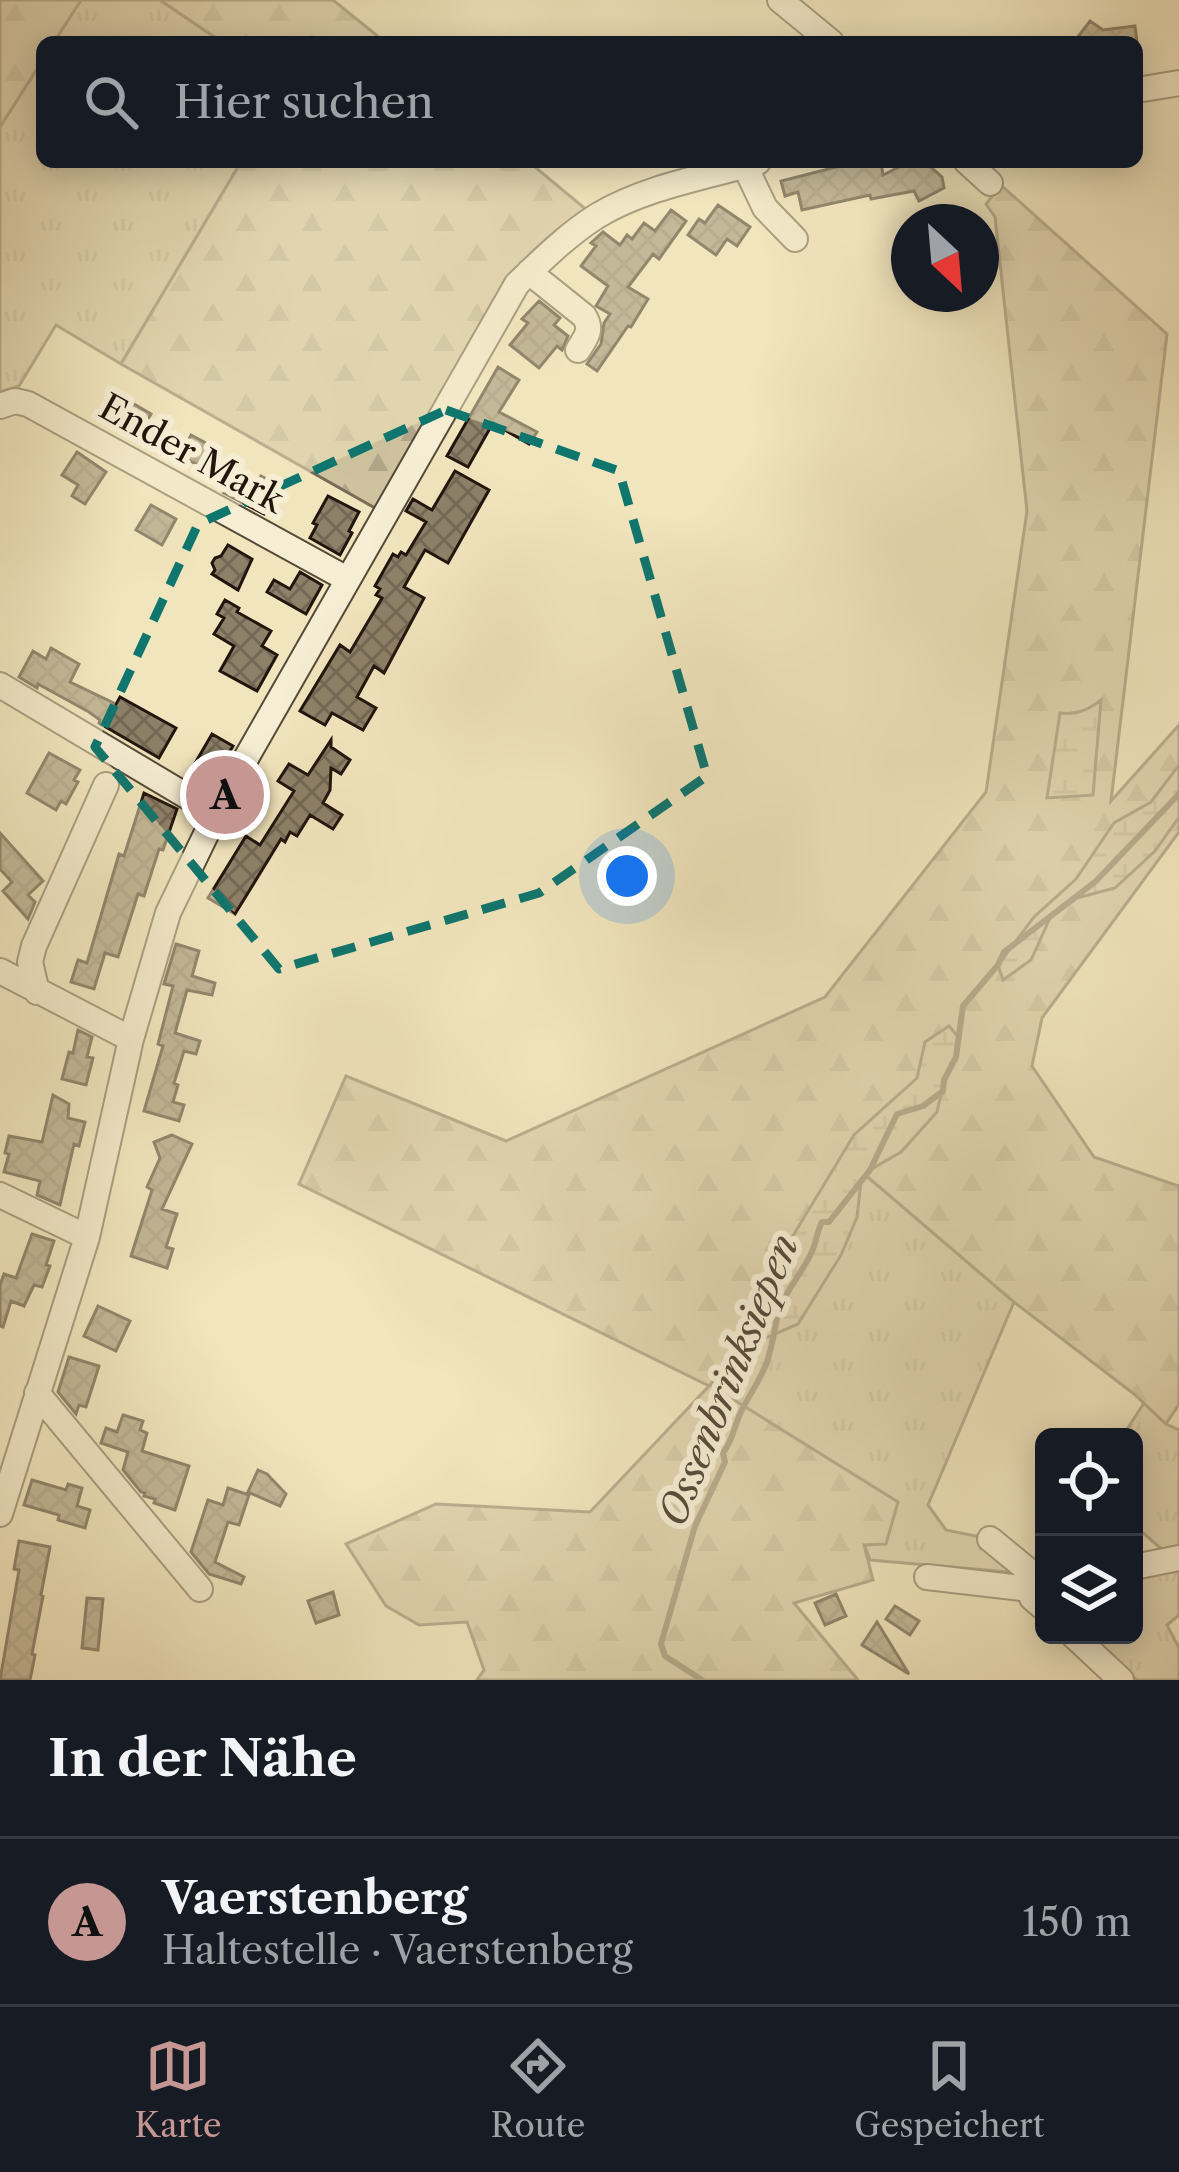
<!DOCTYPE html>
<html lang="de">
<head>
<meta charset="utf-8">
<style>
  body { margin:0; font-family:"Libre Caslon Text",serif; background:#20242c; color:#f1f3f6 }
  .controls { position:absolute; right:36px; bottom:36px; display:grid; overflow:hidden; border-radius:18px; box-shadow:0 6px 30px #0003 }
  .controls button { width:108px; height:108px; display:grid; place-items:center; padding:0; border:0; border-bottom:3px solid #363941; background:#171b24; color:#f1f3f6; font:60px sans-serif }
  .compass { position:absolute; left:891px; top:204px; width:108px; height:108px; border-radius:50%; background:#171b24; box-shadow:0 6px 30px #0003; rotate:154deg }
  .you { position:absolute; left:627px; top:876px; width:42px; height:42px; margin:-30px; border:9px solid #fff; border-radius:50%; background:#1a73e8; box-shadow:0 0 0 18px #1a73e833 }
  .badge { display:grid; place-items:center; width:78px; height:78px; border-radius:50%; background:#c59692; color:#111; font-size:39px; font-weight:700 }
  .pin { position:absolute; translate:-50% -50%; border:6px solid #fff; box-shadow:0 3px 12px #0006 }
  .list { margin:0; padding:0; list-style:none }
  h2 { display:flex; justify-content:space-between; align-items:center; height:156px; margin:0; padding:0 48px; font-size:51px }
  h2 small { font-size:39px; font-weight:400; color:#9ea1a6 }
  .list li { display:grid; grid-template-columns:78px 1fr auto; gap:36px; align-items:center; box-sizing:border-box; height:168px; padding:0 48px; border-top:3px solid #363941 }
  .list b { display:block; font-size:45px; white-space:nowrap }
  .list p { margin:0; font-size:39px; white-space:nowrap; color:#9ea1a6 }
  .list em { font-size:39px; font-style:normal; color:#9ea1a6 }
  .icon { flex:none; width:66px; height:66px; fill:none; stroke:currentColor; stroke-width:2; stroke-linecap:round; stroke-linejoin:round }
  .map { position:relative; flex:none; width:1179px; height:1680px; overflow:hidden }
  .search { position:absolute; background:#171b24; box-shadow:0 6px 30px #0003; left:36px; right:36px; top:36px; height:132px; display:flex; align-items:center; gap:30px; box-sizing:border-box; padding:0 42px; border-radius:18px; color:#9ea1a6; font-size:45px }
  .sheet { height:324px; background:#171b24 }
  nav { display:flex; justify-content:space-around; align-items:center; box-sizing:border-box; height:168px; border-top:3px solid #363941; background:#171b24; font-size:33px; color:#9ea1a6 }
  nav a { display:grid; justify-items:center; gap:6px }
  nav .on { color:#c59692 }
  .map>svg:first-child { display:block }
</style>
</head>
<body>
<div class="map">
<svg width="1179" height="1680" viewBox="0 0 1179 1680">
  <defs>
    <pattern id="grass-tufts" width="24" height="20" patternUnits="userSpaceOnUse" patternTransform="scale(3)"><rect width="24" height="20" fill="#cec29f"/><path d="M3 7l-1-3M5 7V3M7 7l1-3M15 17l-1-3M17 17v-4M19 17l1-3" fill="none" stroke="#b1a688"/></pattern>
    <pattern id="forest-firs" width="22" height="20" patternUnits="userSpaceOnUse" patternTransform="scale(3)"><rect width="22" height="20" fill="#cec29f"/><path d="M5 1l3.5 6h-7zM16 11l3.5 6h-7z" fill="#b1a688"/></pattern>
    <pattern id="wetland-marsh" width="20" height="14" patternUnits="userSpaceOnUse" patternTransform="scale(3)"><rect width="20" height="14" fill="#cec29f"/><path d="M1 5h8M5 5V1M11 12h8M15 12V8" fill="none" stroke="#b1a688"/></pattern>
    <pattern id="building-cross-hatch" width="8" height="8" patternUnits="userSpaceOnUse" patternTransform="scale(3)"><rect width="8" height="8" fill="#8d8169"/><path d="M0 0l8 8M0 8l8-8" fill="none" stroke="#736855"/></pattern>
  </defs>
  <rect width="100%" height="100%" fill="#f1e5bd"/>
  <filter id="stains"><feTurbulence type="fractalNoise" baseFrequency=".00167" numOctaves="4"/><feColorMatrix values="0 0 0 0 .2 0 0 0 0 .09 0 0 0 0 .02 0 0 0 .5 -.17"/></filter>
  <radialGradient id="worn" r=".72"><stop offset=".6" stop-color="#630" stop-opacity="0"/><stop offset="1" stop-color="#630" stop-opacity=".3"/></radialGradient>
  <path fill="url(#grass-tufts)" stroke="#786c56" stroke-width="3" d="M 81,0 L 160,0 L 222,42 L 54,42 Z
    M 42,61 L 42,162 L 241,162 L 121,364 L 56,325 L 19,386 L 0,392 L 0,127 Z
    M 862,1172 L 1014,1302 L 928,1505 L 946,1530 L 990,1539 L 1020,1573 L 870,1560 L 864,1544 L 710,1386 Z
    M 1144,1403 L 1166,1424 L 1179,1430 L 1179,1547 L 1173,1559 L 1142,1532 L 1134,1534 L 1134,1437 L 1122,1437 Z
    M 1179,1568 L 1179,1615 L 1167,1625 L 1179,1648 L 1179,1680 L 1137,1680 L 1087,1635 L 1134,1635 L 1134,1579 Z"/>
  <path fill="url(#forest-firs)" stroke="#786c56" stroke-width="3" d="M 0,0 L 81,0 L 54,42 L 42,42 L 42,61 L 0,127 Z
    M 160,0 L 333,0 L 385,42 L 222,42 Z
    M 241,162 L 529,162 L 588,211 L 513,275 L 375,508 L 121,364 Z
    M 1001,185 L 1167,334 L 1111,801 L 1179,725 L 1179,832 L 1042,1018 L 1032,1066 L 1094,1157 L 1179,1186 L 1179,1404 L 1166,1424 L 1134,1394 L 1014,1302 L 862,1172 L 710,1385 L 898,1502 L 886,1544 L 864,1545 L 873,1580 L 794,1603 L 858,1680 L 477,1680 L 484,1670 L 467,1622 L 419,1625 L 386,1606 L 346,1544 L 436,1504 L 590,1512 L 709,1386 L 299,1184 L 346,1076 L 506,1141 L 825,997 L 986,792 L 1027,511 L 995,217 L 986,204 Z"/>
  <path fill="url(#wetland-marsh)" stroke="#786c56" stroke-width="3" d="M 1101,700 L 1093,795 L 1047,798 L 1060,713 C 1077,715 1088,710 1101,700 Z
    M 1179,765 L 1179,817 L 1155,851 L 1115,888 L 1077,898 L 1050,918 L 1031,960 L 1003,980 L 998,965 L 1034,917 L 1076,879 L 1114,823 L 1151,802 Z
    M 949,1026 L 959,1038 L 956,1057 L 944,1080 L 937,1112 L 901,1152 L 870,1170 L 861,1182 L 857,1217 L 841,1255 L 798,1324 L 745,1347 L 748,1310 L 854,1135 L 917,1078 L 925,1042 Z"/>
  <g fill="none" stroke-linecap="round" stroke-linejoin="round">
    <path stroke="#736753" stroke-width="6" d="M 702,1680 L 665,1656 L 661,1644 L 695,1526 L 725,1462 L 723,1453 C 733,1439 732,1434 738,1419 C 744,1402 757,1386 764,1369 C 771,1356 774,1330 778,1315 C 784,1291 804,1272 813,1249 C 817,1239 817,1231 822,1222 L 829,1222 L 870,1170 L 897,1114 L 923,1106 L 943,1091 L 944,1080 L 956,1057 L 963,1006 L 998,965 L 1004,952 L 1096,881 L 1179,794"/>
  </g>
  <path fill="url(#building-cross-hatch)" stroke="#21150d" stroke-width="3" d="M 1090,21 L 1103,30 L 1135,26 L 1137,42 L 1074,42 Z
    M 856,162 L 861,162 L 861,165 L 881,162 L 883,175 L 909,162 L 925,162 L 942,177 L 944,188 L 919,201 L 914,191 L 871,199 L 870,195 L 802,210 L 798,192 L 785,196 L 781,181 Z
    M 718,205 L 750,227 L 737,246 L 727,239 L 716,255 L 688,235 L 699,219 L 705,223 Z
    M 671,210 L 686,221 L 659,259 L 653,254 L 628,287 L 648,299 L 631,327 L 628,326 L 597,371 L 587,364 L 601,344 L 604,323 L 610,314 L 596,306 L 608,286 L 581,266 L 596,246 L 591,243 L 603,232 L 620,245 L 627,235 L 632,239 L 644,223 L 655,231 Z
    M 539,301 L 560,318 L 554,325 L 568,336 L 562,350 L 557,346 L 539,368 L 510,345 L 528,323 L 522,319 Z
    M 498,367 L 519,380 L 499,412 L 537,432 L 529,444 L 493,423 L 468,467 L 447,456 Z
    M 117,394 L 151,414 L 135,440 L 101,420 Z
    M 191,435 L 217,449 L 207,469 L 180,456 Z
    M 77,452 L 106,472 L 85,504 L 72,496 L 78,485 L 62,475 Z
    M 455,471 L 489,490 L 448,563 L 425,550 L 404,587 L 424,598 L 384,673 L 374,666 L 357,697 L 376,708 L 363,730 L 332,713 L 325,725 L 300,711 L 340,645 L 350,652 L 382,598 L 376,595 L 380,589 L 375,586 L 393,554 L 398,557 L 401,552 L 406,555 L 426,522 L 406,511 L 413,499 L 432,510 Z
    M 261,476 L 280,486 L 264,514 L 224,493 L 236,477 L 256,485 Z
    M 328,496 L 359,512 L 349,531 L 352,533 L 340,555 L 310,538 L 317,525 L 313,523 Z
    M 151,505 L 176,519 L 162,545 L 136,530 Z
    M 228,545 L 252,559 L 238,590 L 212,574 L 215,570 L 212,563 L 215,558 L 221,556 Z
    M 300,572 L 322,585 L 306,614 L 267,592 L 274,580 L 290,589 Z
    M 225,600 L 239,608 L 237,612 L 271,631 L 262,646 L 277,655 L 257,691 L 220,671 L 234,646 L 214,634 L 224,618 L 217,614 Z
    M 51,648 L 79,664 L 70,682 L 116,704 L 120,697 L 176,728 L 159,758 L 99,723 L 100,720 L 89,712 L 38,684 L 37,688 L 19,677 L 33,651 L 46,659 Z
    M 212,734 L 233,746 L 210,784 L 190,772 Z
    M 331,740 L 331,747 L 350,760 L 341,774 L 331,768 L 330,790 L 323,803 L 342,815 L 333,829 L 310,815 L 297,836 L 290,832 L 285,842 L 281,839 L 235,914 L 208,898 L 246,836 L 260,845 L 294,791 L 278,781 L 289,764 L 308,775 Z
    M 49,753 L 80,770 L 74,780 L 78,782 L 66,804 L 61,801 L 56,810 L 27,793 Z
    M 144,793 L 177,809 L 163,850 L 159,849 L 144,896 L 138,894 L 118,957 L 105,953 L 94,989 L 71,982 L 78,960 L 87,963 L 119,854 L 124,856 Z
    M 0,833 L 43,881 L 28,895 L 35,902 L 28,919 L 3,891 L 12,882 L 0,869 Z
    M 176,944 L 199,951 L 192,976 L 215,983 L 212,995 L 187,990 L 175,1033 L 200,1041 L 196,1054 L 184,1051 L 174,1083 L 178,1085 L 173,1102 L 184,1105 L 179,1121 L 144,1111 L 163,1046 L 158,1044 L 173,986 L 164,984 Z
    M 78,1030 L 92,1037 L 87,1057 L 93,1058 L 86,1085 L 62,1079 L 69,1052 L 73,1053 Z
    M 53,1095 L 69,1104 L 68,1118 L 85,1122 L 79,1146 L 74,1144 L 60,1205 L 37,1195 L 40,1181 L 4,1172 L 9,1154 L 5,1153 L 9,1136 L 42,1142 Z
    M 172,1135 L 192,1144 L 162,1209 L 177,1214 L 166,1247 L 173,1249 L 167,1268 L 131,1256 L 152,1190 L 147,1187 L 160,1158 L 154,1142 Z
    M 32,1234 L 54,1241 L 46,1265 L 50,1266 L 42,1287 L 34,1285 L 24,1306 L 11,1301 L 3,1327 L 0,1326 L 0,1285 L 4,1274 L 16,1278 Z
    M 98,1306 L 130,1321 L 116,1351 L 84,1336 Z
    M 69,1357 L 99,1366 L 86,1407 L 79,1405 L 76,1414 L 58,1392 Z
    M 123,1415 L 143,1421 L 140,1430 L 147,1433 L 142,1451 L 189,1466 L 175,1510 L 154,1503 L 155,1499 L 144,1496 L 145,1493 L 141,1492 L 123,1470 L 128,1452 L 101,1443 L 106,1428 L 117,1432 Z
    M 258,1470 L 267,1474 L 286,1494 L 280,1506 L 248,1492 Z
    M 32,1480 L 66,1490 L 68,1484 L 82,1488 L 77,1506 L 90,1510 L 85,1528 L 58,1520 L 59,1515 L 24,1505 Z
    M 228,1488 L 249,1495 L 239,1525 L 228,1522 L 215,1562 L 244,1577 L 241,1584 L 209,1574 L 191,1552 L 208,1500 L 223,1505 Z
    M 19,1541 L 50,1547 L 41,1595 L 43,1596 L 32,1654 L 35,1655 L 30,1680 L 0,1680 L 19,1570 L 14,1569 Z
    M 333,1592 L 339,1615 L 316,1623 L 308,1601 Z
    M 836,1594 L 846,1616 L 825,1625 L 815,1603 Z
    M 87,1598 L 103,1599 L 98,1650 L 82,1648 Z
    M 895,1606 L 919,1621 L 910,1635 L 886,1619 Z
    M 877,1622 L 909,1674 L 862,1645 Z"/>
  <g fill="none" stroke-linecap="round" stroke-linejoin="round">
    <defs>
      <path id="minor" d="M 780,0 L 831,42
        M 1137,90 L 1179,83
        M 967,162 L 990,183
        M 745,166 L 765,208 L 795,239
        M 529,272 L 584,316 C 593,330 586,337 578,350
        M 0,406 L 15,401 L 28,404 L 347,579
        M 0,685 L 215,813
        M 0,971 L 131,1039
        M 37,992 L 30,962 L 34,946 L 106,785
        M 0,1195 L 87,1237
        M 37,1393 L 200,1589
        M 0,1514 L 87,1237 L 131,1039 L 168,913 L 225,795 L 517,284 C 542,260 567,235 597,216 C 645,187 705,177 758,162
        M 990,1539 L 1041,1581
        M 1134,1567 L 1179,1558
        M 927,1577 L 1029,1589 L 1034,1584 L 1044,1581
        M 1029,1589 L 1032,1598 L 1044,1608
        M 1073,1635 L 1121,1680"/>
    </defs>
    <use href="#minor" stroke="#554939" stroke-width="28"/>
    <use href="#minor" stroke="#f6eed4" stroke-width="24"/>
  </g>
  <path d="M0 0H1179V1680H0ZM 446,410 L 619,471 L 707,776 L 539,893 L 279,969 L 95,747 L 198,524 Z" fill="#f1e5bd" fill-opacity=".55" fill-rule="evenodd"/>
  <path fill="none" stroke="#0f766e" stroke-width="9" stroke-dasharray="24 15" stroke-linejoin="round" d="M 446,410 L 619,471 L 707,776 L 539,893 L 279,969 L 95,747 L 198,524 Z"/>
  <g text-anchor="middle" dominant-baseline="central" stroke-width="12" stroke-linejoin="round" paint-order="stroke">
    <g font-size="36" fill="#21150d" stroke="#f6eed4">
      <text transform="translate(192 453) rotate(29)">Ender Mark</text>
    </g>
    <g font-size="39" font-style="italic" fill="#584c3b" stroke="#f6eed4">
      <text transform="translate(728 1380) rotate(-68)">Ossenbrinksiepen</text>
    </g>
  </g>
  <rect width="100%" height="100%" filter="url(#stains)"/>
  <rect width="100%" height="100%" fill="url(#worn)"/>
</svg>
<div class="controls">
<button><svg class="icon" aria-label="locate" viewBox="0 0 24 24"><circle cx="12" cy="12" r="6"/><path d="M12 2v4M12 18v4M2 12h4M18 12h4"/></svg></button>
<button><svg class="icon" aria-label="layers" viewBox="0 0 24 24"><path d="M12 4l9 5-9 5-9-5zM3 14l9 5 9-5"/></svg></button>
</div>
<svg class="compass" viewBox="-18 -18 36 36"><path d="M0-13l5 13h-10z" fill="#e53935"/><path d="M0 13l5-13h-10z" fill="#9ea1a6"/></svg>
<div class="you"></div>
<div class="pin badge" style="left:225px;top:795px">A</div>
<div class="search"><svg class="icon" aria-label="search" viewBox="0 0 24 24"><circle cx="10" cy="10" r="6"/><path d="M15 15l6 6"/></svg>Hier suchen</div>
</div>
<section class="sheet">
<h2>In der Nähe<small></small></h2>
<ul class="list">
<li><span class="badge">A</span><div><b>Vaerstenberg</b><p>Haltestelle · Vaerstenberg</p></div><em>150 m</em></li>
</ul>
</section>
<nav>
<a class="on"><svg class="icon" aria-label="map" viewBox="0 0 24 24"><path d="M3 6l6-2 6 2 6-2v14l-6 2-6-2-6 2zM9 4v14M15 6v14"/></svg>Karte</a>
<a><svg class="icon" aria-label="directions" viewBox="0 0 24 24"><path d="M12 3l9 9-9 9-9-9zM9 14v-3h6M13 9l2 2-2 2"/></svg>Route</a>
<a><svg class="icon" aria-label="saved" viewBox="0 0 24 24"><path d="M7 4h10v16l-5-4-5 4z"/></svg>Gespeichert</a>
</nav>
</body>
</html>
